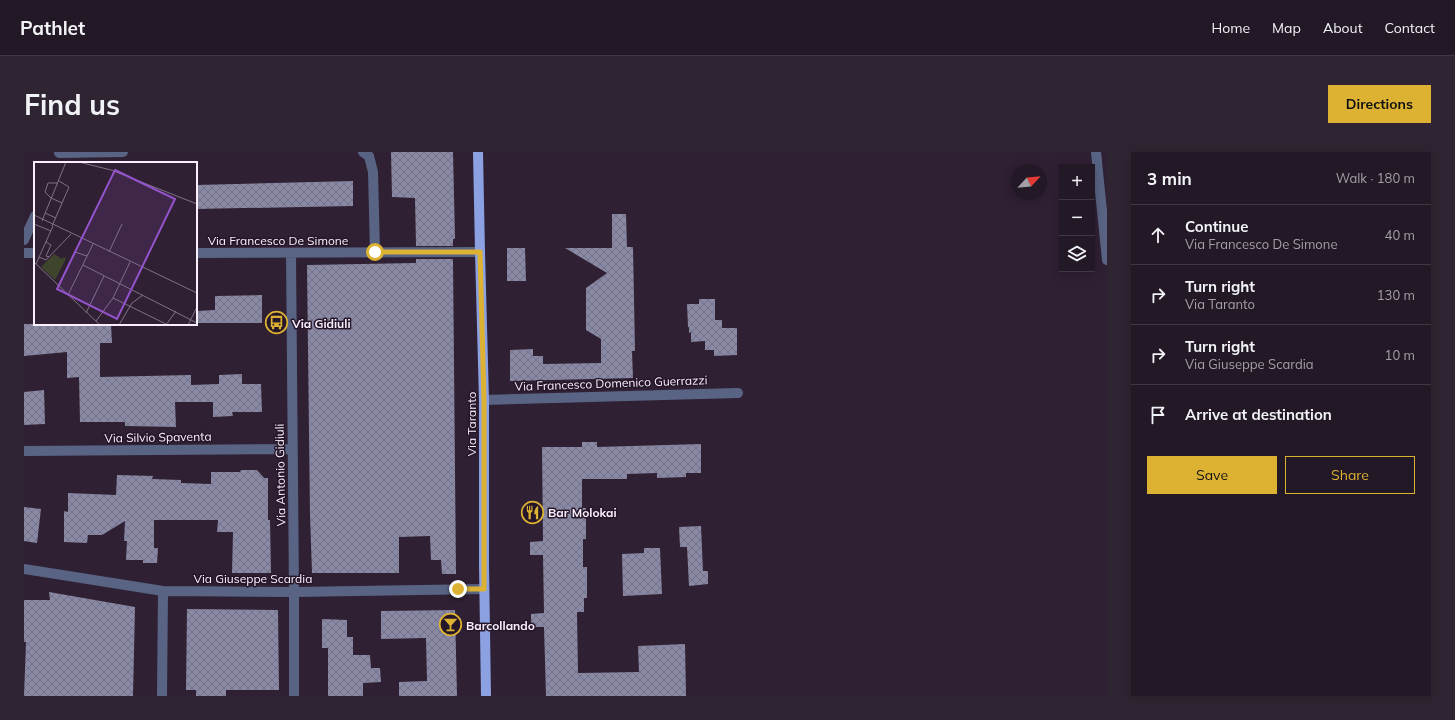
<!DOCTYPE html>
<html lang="en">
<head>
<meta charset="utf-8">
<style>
  body { margin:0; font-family:Mulish,sans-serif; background:#2f2532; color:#f1f3f6 }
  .controls { position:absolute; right:12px; top:12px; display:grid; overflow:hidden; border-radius:0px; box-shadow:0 2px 10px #0003 }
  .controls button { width:36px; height:36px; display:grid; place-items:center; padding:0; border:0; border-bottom:1px solid #403743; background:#231826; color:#f1f3f6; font:20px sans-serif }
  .compass { position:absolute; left:987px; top:12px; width:36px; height:36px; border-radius:50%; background:#231826; box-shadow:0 2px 10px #0003; rotate:64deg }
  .stop { position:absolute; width:12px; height:12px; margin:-9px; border:3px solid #ddb233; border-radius:50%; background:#fff }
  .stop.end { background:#ddb233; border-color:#fff; box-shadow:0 1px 4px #0008 }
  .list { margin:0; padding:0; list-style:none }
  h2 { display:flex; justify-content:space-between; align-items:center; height:52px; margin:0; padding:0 16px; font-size:17px }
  h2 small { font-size:13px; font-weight:400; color:#a3a0a7 }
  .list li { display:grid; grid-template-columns:26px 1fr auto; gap:12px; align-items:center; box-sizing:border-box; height:60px; padding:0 16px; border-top:1px solid #403743 }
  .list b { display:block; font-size:15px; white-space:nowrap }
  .list p { margin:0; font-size:13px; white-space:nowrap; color:#a3a0a7 }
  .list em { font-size:13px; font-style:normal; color:#a3a0a7 }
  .actions { display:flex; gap:8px; padding:12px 16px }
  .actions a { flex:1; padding:9px 0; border:1px solid #ddb233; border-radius:0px; text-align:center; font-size:14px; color:#ddb233 }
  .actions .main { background:#ddb233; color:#111 }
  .icon { flex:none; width:22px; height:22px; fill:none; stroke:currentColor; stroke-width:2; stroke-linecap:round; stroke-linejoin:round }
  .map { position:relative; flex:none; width:1083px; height:544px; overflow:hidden; border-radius:0px }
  header { display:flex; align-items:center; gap:24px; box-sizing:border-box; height:56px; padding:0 20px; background:#231826; border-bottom:1px solid #403743 }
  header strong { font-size:19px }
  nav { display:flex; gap:22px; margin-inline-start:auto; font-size:14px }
  .intro { display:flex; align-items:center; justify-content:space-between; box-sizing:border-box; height:96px; padding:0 24px }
  h1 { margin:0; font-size:28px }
  .button { padding:10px 18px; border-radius:0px; background:#ddb233; color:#111; font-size:14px; font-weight:700 }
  main { display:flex; gap:24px; padding:0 24px }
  aside { flex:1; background:#231826; border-radius:0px; box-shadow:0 2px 10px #0003 }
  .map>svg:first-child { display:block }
</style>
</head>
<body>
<header>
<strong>Pathlet</strong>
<nav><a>Home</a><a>Map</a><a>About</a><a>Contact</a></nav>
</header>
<div class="intro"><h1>Find us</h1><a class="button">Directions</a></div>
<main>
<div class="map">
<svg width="1083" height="544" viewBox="0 0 1083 544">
  <defs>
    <pattern id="building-cross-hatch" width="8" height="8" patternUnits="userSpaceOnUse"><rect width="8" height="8" fill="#8a89a5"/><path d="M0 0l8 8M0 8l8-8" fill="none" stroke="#747286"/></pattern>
  </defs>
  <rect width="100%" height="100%" fill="#2f2033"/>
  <path fill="url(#building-cross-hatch)" d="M 367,0 L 429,0 L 431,87 L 429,87 L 429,94 L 392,94 L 391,46 L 368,45 Z
    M 329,29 L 329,54 L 172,57 L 172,33 Z
    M 588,62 L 602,62 L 603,95 L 609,95 L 611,199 L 608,199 L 609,226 L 486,229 L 486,198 L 509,197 L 509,204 L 519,204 L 519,212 L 577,211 L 577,187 L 562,178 L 562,136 L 583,121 L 541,96 L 588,96 Z
    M 483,96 L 501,96 L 502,129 L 483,129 Z
    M 392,107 L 429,107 L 432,422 L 418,422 L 417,408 L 407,408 L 406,384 L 375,385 L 375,421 L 288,421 L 286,363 L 283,113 L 392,111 Z
    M 238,143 L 238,171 L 172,171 L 172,159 L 191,158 L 191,144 Z
    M 675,147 L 691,147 L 691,168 L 698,168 L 698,176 L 713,176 L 713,203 L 690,204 L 690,198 L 681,198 L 681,189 L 667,190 L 667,180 L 665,181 L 665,175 L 664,175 L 663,152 L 675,152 Z
    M 0,172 L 87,172 L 88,191 L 76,191 L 76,225 L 167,223 L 167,233 L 195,232 L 195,223 L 218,222 L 218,232 L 237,232 L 238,260 L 208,260 L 209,264 L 189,265 L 189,250 L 151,250 L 152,275 L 101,274 L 101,270 L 56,270 L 55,225 L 43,226 L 43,200 L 0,204 Z
    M 20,238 L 21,272 L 0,273 L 0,240 Z
    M 558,290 L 573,290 L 573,295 L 677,292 L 677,321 L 662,321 L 662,325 L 633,326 L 633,321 L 603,322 L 603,327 L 558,327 L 558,356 L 562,356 L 562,387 L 559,387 L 559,415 L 563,415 L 563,446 L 560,446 L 560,460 L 553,460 L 554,521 L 615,520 L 614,494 L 661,492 L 662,544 L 522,544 L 520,475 L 507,475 L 507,462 L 520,461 L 519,403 L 506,403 L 506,390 L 519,389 L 518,295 L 558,295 Z
    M 217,318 L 233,318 L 240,326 L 244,326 L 244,368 L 246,368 L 247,421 L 208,421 L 209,380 L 193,380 L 194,368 L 130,368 L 130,396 L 134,396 L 133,411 L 119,411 L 119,408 L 102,408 L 103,389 L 100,389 L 101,369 L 78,383 L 64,383 L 63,391 L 40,390 L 40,359 L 44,360 L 44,341 L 92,343 L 93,323 L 129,324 L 128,327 L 157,328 L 157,331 L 187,332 L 187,320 L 216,320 Z
    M 0,355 L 17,357 L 13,391 L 0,389 Z
    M 677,374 L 679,419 L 684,419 L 684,432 L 665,434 L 663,395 L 656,395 L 655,375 Z
    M 620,396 L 636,396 L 638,442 L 599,444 L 598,402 L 620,401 Z
    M 25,440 L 111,455 L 109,544 L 0,544 L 2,490 L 0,490 L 0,448 L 26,448 Z
    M 163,457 L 254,458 L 255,538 L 202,538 L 202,544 L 172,544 L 172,538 L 162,538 Z
    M 431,458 L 433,544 L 375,544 L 375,530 L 403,529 L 402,486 L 357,487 L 357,459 Z
    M 298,467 L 323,468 L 323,485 L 329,485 L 329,503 L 346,503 L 347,516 L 356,516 L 357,530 L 339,531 L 339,544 L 304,544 L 304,496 L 298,496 Z"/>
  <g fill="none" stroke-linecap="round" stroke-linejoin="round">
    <path stroke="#596484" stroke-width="10" d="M 339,0 L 345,4 L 349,20 L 351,100
      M 1072,0 L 1083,108
      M 35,1 L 99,0
      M 0,88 L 11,64
      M 0,101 L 11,101
      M 172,101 L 456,100
      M 267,101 L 270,440 L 270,544
      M 460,248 L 714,241
      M 0,299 L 268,297
      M 0,417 L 139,439 L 270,440 L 460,437
      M 138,544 L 139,439"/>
    <path stroke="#8ba1e2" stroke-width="10" d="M 454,0 L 456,100 L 460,248 L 460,413 L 462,544"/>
  </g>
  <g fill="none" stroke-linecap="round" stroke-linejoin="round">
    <path stroke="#ddb233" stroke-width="5" d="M 351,100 L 456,100 L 460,248 L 460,437 L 434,437"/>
  </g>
  <defs>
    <symbol id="bus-ring" viewBox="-11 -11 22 22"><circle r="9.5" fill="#251729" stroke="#ddb233" stroke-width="1.5"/><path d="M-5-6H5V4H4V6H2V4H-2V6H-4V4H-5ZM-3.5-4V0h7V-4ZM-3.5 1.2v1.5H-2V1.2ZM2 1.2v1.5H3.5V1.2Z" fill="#ddb233"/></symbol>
    <symbol id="restaurant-ring" viewBox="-11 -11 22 22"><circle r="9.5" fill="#251729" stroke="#ddb233" stroke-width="1.5"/><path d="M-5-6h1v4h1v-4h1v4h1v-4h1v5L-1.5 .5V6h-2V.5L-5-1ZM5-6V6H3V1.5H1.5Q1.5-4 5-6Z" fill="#ddb233"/></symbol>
    <symbol id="bar-ring" viewBox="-11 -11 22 22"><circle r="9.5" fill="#251729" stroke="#ddb233" stroke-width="1.5"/><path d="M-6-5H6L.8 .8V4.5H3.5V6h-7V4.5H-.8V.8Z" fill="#ddb233"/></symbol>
  </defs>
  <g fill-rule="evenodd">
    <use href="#bus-ring" x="240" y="158" width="25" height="25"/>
    <use href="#restaurant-ring" x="496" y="348" width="25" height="25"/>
    <use href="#bar-ring" x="414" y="460" width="25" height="25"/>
  </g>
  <g text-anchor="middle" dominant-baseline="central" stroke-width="3" stroke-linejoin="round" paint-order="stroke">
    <g font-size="12" fill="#faf0fd" stroke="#251729">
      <text x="254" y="88">Via Francesco De Simone</text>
      <text transform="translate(587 231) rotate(-2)">Via Francesco Domenico Guerrazzi</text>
      <text transform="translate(447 272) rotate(-90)">Via Taranto</text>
      <text transform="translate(134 285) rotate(-1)">Via Silvio Spaventa</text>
      <text transform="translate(256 323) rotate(-91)">Via Antonio Gidiuli</text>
      <text x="229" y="426">Via Giuseppe Scardia</text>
    </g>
    <g font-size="12" font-weight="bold" fill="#faf0fd" stroke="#251729" text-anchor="start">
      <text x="268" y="171">Via Gidiuli</text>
      <text x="524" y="360">Bar Molokai</text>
      <text x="442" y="473">Barcollando</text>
    </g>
  </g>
  <g transform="translate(10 10)">
    <rect width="163" height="163" fill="#2f2033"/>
    <path d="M 20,92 L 28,97 L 30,95 L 32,97 L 21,118 L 7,105 Z" fill="#3f452c"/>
    <path fill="none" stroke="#807384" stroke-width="1" d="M 45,0 L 77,8 L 163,42M 24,21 L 14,21 L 11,30 L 17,36 L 28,41M 11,51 L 22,56M 0,53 L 163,131M 8,59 L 32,0M 0,62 L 17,69M 18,64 L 35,25 L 25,19M 12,80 L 17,83 L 12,94 L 15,95M 75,90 L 88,62M 5,95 L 12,98 L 37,72M 0,100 L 66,163M 2,102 L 19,64M 49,103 L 163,161M 25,124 L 41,90 L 53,94M 34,133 L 59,82M 79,136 L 132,162M 52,151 L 70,114M 62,159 L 79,136 L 96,100M 85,163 L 98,141 L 109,133M 132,163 L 142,149M 154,163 L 163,145"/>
    <path fill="#9453cb" fill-opacity="0.15" stroke="#9453cb" stroke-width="2" d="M 81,8 L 141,37 L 83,157 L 23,127 Z"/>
    <rect width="163" height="163" fill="none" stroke="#faf0fd" stroke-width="2"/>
  </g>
</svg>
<div class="controls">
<button>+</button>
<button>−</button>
<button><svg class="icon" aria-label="layers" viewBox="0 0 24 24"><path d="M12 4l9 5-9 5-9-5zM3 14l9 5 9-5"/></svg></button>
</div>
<svg class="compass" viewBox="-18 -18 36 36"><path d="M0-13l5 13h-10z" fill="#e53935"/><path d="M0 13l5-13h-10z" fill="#a3a0a7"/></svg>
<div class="stop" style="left:351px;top:100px"></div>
<div class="stop end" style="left:434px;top:437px"></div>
</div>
<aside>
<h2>3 min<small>Walk · 180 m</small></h2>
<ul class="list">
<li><svg class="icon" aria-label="ahead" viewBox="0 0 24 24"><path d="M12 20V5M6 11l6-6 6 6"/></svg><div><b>Continue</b><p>Via Francesco De Simone</p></div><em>40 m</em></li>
<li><svg class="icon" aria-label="right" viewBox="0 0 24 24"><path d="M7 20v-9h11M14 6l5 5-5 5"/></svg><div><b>Turn right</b><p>Via Taranto</p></div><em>130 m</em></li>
<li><svg class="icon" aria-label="right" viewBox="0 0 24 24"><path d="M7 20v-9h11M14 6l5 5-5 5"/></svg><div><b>Turn right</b><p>Via Giuseppe Scardia</p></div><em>10 m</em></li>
<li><svg class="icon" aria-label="arrive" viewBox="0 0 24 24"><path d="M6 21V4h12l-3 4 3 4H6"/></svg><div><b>Arrive at destination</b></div></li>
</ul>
<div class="actions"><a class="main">Save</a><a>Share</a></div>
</aside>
</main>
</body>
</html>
